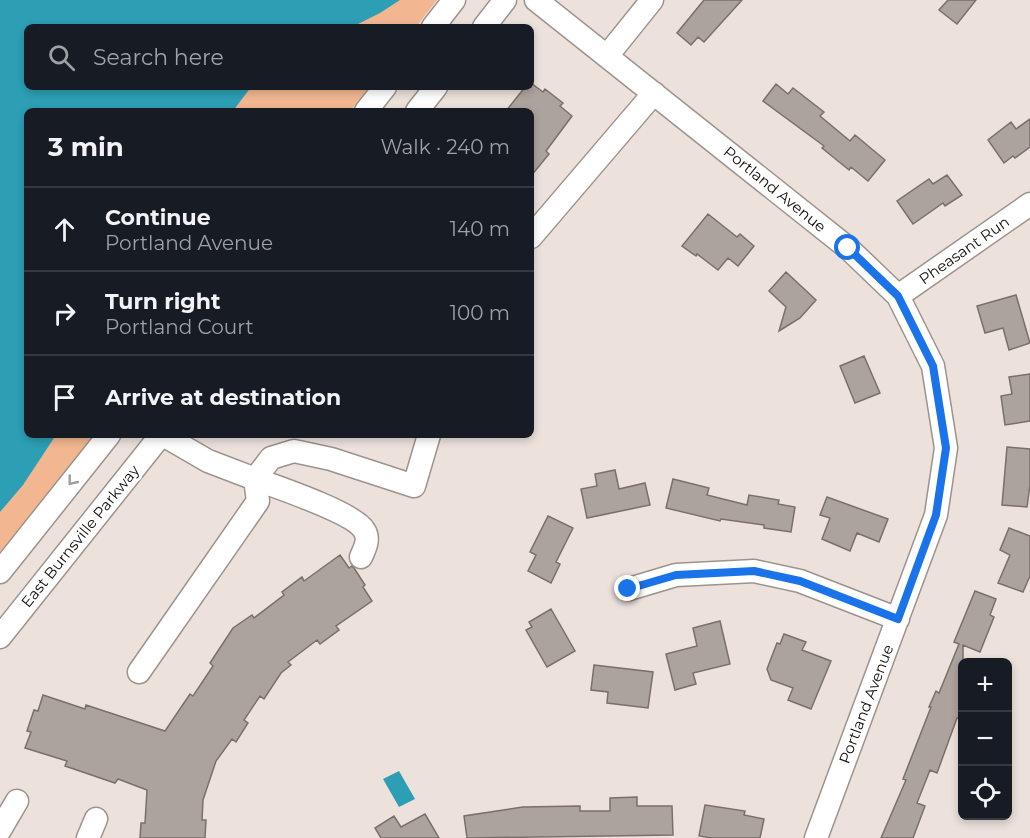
<!DOCTYPE html>
<html lang="en">
<head>
<meta charset="utf-8">
<style>
  body { margin:0; font-family:Montserrat,sans-serif; background:#242831; color:#f1f3f6 }
  .controls { position:absolute; right:18px; bottom:18px; display:grid; overflow:hidden; border-radius:9px; box-shadow:0 3px 9px #0003 }
  .controls button { width:54px; height:54px; display:grid; place-items:center; padding:0; border:0; border-bottom:2px solid #363941; background:#171b24; color:#f1f3f6; font:30px sans-serif }
  .stop { position:absolute; width:18px; height:18px; margin:-14px; border:4px solid #1a73e8; border-radius:50%; background:#fff }
  .stop.end { background:#1a73e8; border-color:#fff; box-shadow:0 2px 6px #0008 }
  .list { margin:0; padding:0; list-style:none }
  h2 { display:flex; justify-content:space-between; align-items:center; height:78px; margin:0; padding:0 24px; font-size:26px }
  h2 small { font-size:20px; font-weight:400; color:#9ea1a6 }
  .list li { display:grid; grid-template-columns:39px 1fr auto; gap:18px; align-items:center; box-sizing:border-box; height:84px; padding:0 24px; border-top:2px solid #363941 }
  .list b { display:block; font-size:22px; white-space:nowrap }
  .list p { margin:0; font-size:20px; white-space:nowrap; color:#9ea1a6 }
  .list em { font-size:20px; font-style:normal; color:#9ea1a6 }
  .icon { flex:none; width:33px; height:33px; fill:none; stroke:currentColor; stroke-width:2; stroke-linecap:round; stroke-linejoin:round }
  .map { position:relative; flex:none; width:1030px; height:838px; overflow:hidden }
  .search { position:absolute; background:#171b24; box-shadow:0 3px 9px #0003; left:24px; top:24px; width:510px; height:66px; display:flex; align-items:center; gap:15px; box-sizing:border-box; padding:0 21px; border-radius:9px; color:#9ea1a6; font-size:22px }
  .panel { position:absolute; background:#171b24; box-shadow:0 3px 9px #0003; left:24px; top:108px; width:510px; height:330px; border-radius:9px }
  .map>svg:first-child { display:block }
</style>
</head>
<body>
<div class="map">
<svg width="1030" height="838" viewBox="0 0 1030 838">
  <rect width="100%" height="100%" fill="#ece1db"/>
  <path fill="#f2b790" d="M 0,0 L 437,0 L 416,27 L 27,27 L 27,87 L 369,87 L 350,111 L 27,111 L 27,435 L 94,435 L 0,554 Z"/>
  <path fill="#2d9fb5" d="M 0,0 L 400,0 L 380,13 L 352,27 L 27,27 L 27,87 L 251,87 L 233,111 L 27,111 L 27,435 L 56,435 L 23,485 L 0,512 Z
    M 399,771 L 415,799 L 399,807 L 383,779 Z"/>
  <path fill="#ada39d" stroke="#79706a" stroke-width="1.5" d="M 704,0 L 742,0 L 704,42 L 698,37 L 691,45 L 677,33 Z
    M 948,0 L 976,0 L 957,24 L 939,10 Z
    M 531,83 L 543,92 L 545,89 L 563,103 L 560,106 L 572,116 L 546,151 L 549,154 L 531,176 L 531,111 L 506,111 L 525,87 L 531,87 Z
    M 776,84 L 788,94 L 793,88 L 824,112 L 820,116 L 850,141 L 855,135 L 885,160 L 868,181 L 851,167 L 849,170 L 822,148 L 824,146 L 763,101 Z
    M 1030,119 L 1030,147 L 1015,158 L 1013,156 L 1004,163 L 988,140 L 1011,122 L 1016,129 Z
    M 947,175 L 962,195 L 945,206 L 943,203 L 913,224 L 897,201 L 929,179 L 933,184 Z
    M 708,214 L 737,237 L 740,234 L 754,246 L 738,266 L 728,258 L 718,270 L 697,254 L 696,256 L 682,246 Z
    M 786,272 L 816,300 L 800,318 L 779,331 L 786,307 L 769,291 Z
    M 1016,295 L 1030,343 L 1009,350 L 1003,328 L 985,333 L 977,306 Z
    M 864,356 L 880,393 L 855,403 L 840,366 Z
    M 1030,374 L 1030,421 L 1005,425 L 1001,396 L 1012,394 L 1009,377 Z
    M 1007,447 L 1030,449 L 1030,485 L 1027,507 L 1002,505 Z
    M 615,470 L 619,489 L 645,483 L 650,505 L 587,518 L 581,489 L 597,486 L 595,474 Z
    M 673,479 L 709,488 L 707,495 L 747,505 L 749,495 L 779,500 L 778,504 L 795,507 L 791,532 L 764,528 L 764,525 L 721,519 L 720,521 L 666,508 Z
    M 827,497 L 888,519 L 879,542 L 857,533 L 850,551 L 822,539 L 830,518 L 820,515 Z
    M 548,516 L 573,528 L 556,562 L 560,564 L 551,583 L 528,571 L 536,555 L 530,552 Z
    M 1009,528 L 1030,536 L 1030,576 L 1023,592 L 998,583 L 1010,555 L 1000,550 Z
    M 340,555 L 349,568 L 352,566 L 354,568 L 365,585 L 363,587 L 372,601 L 336,626 L 339,630 L 320,644 L 317,640 L 288,662 L 291,665 L 281,673 L 264,699 L 260,696 L 244,720 L 248,723 L 236,742 L 232,739 L 216,761 L 203,800 L 202,820 L 206,820 L 205,838 L 140,838 L 141,823 L 145,823 L 147,790 L 118,779 L 115,783 L 65,766 L 67,761 L 25,748 L 31,732 L 27,731 L 34,710 L 38,711 L 43,695 L 85,709 L 86,705 L 165,731 L 190,694 L 193,696 L 213,666 L 210,663 L 233,628 L 252,615 L 254,618 L 284,595 L 282,592 L 302,577 L 304,581 Z
    M 975,591 L 996,599 L 990,615 L 994,617 L 980,652 L 963,645 L 963,720 L 957,718 L 937,773 L 930,770 L 917,803 L 925,806 L 913,838 L 881,838 L 906,780 L 903,779 L 931,707 L 929,707 L 936,691 L 939,693 L 959,644 L 954,642 Z
    M 551,609 L 575,651 L 547,667 L 526,630 L 532,627 L 529,622 Z
    M 720,621 L 730,664 L 693,673 L 696,684 L 675,690 L 666,654 L 697,646 L 693,628 Z
    M 784,634 L 806,642 L 802,650 L 831,661 L 811,709 L 788,700 L 793,688 L 771,680 L 767,669 L 777,643 L 780,644 Z
    M 594,665 L 653,672 L 648,708 L 607,703 L 608,692 L 591,690 Z
    M 637,797 L 637,806 L 672,806 L 673,835 L 467,838 L 464,816 L 523,807 L 580,806 L 580,811 L 610,811 L 610,798 Z
    M 705,805 L 745,811 L 744,815 L 764,819 L 760,838 L 712,838 L 699,836 Z
    M 425,814 L 439,838 L 381,838 L 375,828 L 394,816 L 401,827 Z"/>
  <g fill="none" stroke-linecap="round" stroke-linejoin="round">
    <defs>
      <path id="minor" d="M 536,0 L 848,248 L 898,296 L 933,366 L 946,448 L 936,515 L 816,838
        M 433,27 L 454,0
        M 484,27 L 505,0
        M 607,56 L 652,0
        M 366,111 L 385,87
        M 417,111 L 436,87
        M 531,237 L 654,93
        M 898,296 L 1030,204
        M 163,435 L 208,461 L 255,479 L 271,458 L 294,451 L 331,459 L 414,486 L 429,435
        M 0,572 L 109,435
        M 629,589 L 676,575 L 754,571 L 800,581 L 898,619
        M 0,637 L 161,435
        M 139,672 L 258,501 L 255,479 C 277,487 354,513 364,530 C 370,539 365,548 361,557
        M 0,830 L 17,801
        M 88,838 L 96,819"/>
    </defs>
    <use href="#minor" stroke="#9d938d" stroke-width="25"/>
    <use href="#minor" stroke="#fff" stroke-width="22"/>
  </g>
  <defs><path id="oneway-chevron" d="M-2-3.5L2.5 0L-2 3.5" fill="none" stroke-width="1.6" stroke-linecap="round" stroke-linejoin="round" transform="scale(1.5)"/></defs>
  <use stroke="#9f9e9d" href="#oneway-chevron" transform="translate(72 481) rotate(129)"/>
  <g fill="none" stroke-linecap="round" stroke-linejoin="round">
    <path stroke="#1a73e8" stroke-width="8" d="M 628,589 L 676,575 L 754,571 L 800,581 L 898,619 L 936,515 L 946,448 L 933,366 L 898,296 L 848,248"/>
  </g>
  <g text-anchor="middle" dominant-baseline="central" stroke-width="6" stroke-linejoin="round" paint-order="stroke">
    <g font-size="15" fill="#0f0c09" stroke="#fff">
      <text transform="translate(775 189) rotate(39)">Portland Avenue</text>
      <text transform="translate(964 250) rotate(-35)">Pheasant Run</text>
      <text transform="translate(80 536) rotate(-51)">East Burnsville Parkway</text>
      <text transform="translate(866 704) rotate(-69)">Portland Avenue</text>
    </g>
  </g>
</svg>
<div class="controls">
<button>+</button>
<button>−</button>
<button><svg class="icon" aria-label="locate" viewBox="0 0 24 24"><circle cx="12" cy="12" r="6"/><path d="M12 2v4M12 18v4M2 12h4M18 12h4"/></svg></button>
</div>
<div class="stop" style="left:848px;top:248px"></div>
<div class="stop end" style="left:628px;top:589px"></div>
<div class="search"><svg class="icon" aria-label="search" viewBox="0 0 24 24"><circle cx="10" cy="10" r="6"/><path d="M15 15l6 6"/></svg>Search here</div>
<section class="panel">
<h2>3 min<small>Walk · 240 m</small></h2>
<ul class="list">
<li><svg class="icon" aria-label="ahead" viewBox="0 0 24 24"><path d="M12 20V5M6 11l6-6 6 6"/></svg><div><b>Continue</b><p>Portland Avenue</p></div><em>140 m</em></li>
<li><svg class="icon" aria-label="right" viewBox="0 0 24 24"><path d="M7 20v-9h11M14 6l5 5-5 5"/></svg><div><b>Turn right</b><p>Portland Court</p></div><em>100 m</em></li>
<li><svg class="icon" aria-label="arrive" viewBox="0 0 24 24"><path d="M6 21V4h12l-3 4 3 4H6"/></svg><div><b>Arrive at destination</b></div></li>
</ul>
</section>
</div>
</body>
</html>
